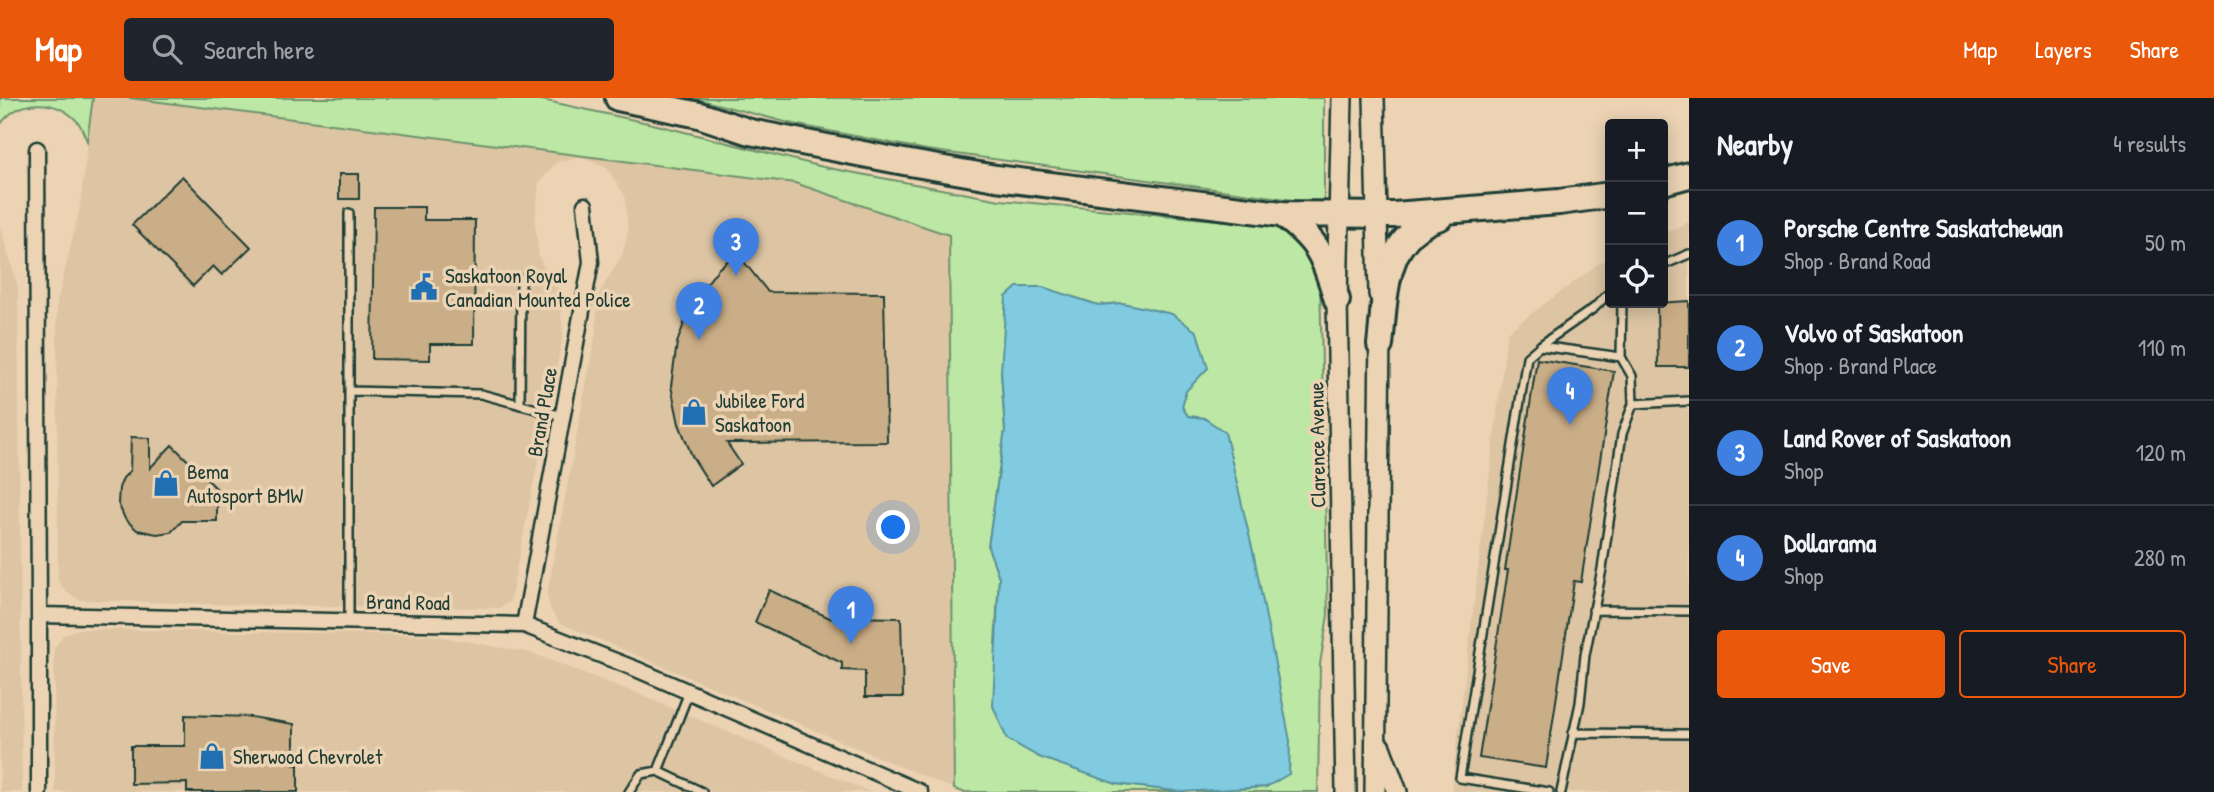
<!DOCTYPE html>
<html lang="en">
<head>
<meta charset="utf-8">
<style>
  body { margin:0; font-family:"Patrick Hand",sans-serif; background:#20242c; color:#f1f3f6 }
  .controls { position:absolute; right:21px; top:21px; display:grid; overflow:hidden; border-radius:7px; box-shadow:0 4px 18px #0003 }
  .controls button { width:63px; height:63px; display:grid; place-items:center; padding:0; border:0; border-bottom:2px solid #363941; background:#171b24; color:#f1f3f6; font:35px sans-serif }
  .you { position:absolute; left:894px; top:430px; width:24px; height:24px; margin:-18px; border:5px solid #fff; border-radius:50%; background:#1a73e8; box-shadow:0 0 0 10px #1a73e833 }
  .badge { display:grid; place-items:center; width:46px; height:46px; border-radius:50%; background:#ea580c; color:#fff; font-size:23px; font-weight:700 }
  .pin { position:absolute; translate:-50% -58px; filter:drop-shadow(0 2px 4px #0008) }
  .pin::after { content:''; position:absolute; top:37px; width:24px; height:21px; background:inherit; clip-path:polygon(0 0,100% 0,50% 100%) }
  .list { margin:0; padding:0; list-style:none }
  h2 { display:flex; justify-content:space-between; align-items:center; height:91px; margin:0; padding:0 28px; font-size:30px }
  h2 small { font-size:23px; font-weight:400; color:#9ea1a6 }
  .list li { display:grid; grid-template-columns:46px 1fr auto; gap:21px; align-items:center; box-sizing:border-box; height:105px; padding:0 28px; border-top:2px solid #363941 }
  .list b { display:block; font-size:26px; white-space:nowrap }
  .list p { margin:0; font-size:23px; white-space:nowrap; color:#9ea1a6 }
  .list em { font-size:23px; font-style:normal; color:#9ea1a6 }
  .actions { display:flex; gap:14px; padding:21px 28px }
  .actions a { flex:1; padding:16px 0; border:2px solid #ea580c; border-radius:7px; text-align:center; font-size:24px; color:#ea580c }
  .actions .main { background:#ea580c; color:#fff }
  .icon { flex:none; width:38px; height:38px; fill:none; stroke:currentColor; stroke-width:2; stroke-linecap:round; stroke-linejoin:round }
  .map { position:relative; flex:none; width:1689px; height:694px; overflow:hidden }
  header { display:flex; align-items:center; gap:42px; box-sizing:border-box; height:98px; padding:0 35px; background:#ea580c; color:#fff }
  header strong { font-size:33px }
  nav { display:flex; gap:38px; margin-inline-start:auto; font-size:24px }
  .search { width:490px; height:63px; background:#20242c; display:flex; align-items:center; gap:18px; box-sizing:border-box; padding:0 24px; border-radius:7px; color:#9ea1a6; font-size:26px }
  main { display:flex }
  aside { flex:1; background:#171b24 }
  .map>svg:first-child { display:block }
</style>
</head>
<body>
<header>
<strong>Map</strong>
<div class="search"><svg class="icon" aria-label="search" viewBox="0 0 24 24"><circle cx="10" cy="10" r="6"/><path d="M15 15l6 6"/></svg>Search here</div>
<nav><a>Map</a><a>Layers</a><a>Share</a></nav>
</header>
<main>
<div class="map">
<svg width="1689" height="694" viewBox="0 0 1689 694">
  <rect width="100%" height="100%" fill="#ebd3b3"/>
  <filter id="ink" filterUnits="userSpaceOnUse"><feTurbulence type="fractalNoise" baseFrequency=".0143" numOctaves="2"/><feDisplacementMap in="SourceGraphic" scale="14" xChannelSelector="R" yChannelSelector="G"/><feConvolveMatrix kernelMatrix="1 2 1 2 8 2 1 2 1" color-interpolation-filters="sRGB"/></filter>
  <g filter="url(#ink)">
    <path fill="#ddc5a4" d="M 93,0 L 129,0 L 795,85 L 949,137 L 954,691 L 560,525 L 551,513 L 547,497 L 596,233 L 597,199 L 623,155 L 628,133 L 625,98 L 607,70 L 581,59 L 556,64 L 539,85 L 535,125 L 539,160 L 559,194 L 563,237 L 510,504 L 499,510 L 244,507 L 80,502 L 66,494 L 58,482 L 57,205 L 80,109 Z
      M 1689,124 L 1689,694 L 1451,694 L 1507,234 L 1601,164 L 1610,160 L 1610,205 L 1663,205 L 1663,136 Z
      M 0,129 L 18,189 L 22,694 L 0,694 Z
      M 78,531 L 431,537 L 531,555 L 636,595 L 870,694 L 55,694 L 54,551 L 63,537 Z"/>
    <path fill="#bce7a4" stroke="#6e926c" stroke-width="2" d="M 0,0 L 93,0 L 87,43 C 84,37 82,28 77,23 C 55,0 19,0 0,27 Z
      M 129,0 L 533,0 L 657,27 L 823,69 L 1000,102 L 1250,125 L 1284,131 L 1308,150 L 1320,183 L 1328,517 L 1320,566 L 1318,694 L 1196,694 L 1266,689 L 1204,320 L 1188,318 L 1182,309 L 1186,293 L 1123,205 L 1098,207 L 1042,189 L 1001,273 L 1005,332 L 988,449 L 999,479 L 995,546 L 1116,686 L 1184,694 L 963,694 L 954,691 L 949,137 L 795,85 Z
      M 693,0 L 1324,0 L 1324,101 L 1316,105 L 927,52 L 793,26 Z"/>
    <path fill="#80cbe0" stroke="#59929b" stroke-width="2" d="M 1017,189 L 1042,189 L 1098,207 L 1123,205 L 1172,216 L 1197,234 L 1208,270 L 1186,293 L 1182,309 L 1188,318 L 1204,320 L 1225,334 L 1254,458 L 1290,643 L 1289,676 L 1266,689 L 1183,694 L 1116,686 L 1039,659 L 1007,641 L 993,608 L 999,479 L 988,449 L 1005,332 L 1001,273 L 1006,199 Z"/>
    <path fill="#caae87" stroke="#1f3d34" stroke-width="2" d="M 339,76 L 359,76 L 359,101 L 339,101 Z
      M 182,78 L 251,149 L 222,177 L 213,168 L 193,188 L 132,127 Z
      M 374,109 L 424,109 L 424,122 L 475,122 L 474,246 L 430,246 L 430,262 L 372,261 Z
      M 737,155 L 768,194 L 884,195 L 887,344 L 727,345 L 741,366 L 711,388 L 692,358 L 679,326 L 671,288 L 677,245 L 691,206 L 718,171 Z
      M 1689,203 L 1689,269 L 1658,269 L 1657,205 Z
      M 1537,261 L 1614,273 L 1581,484 L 1574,483 L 1546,670 L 1479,660 L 1508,472 L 1505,472 Z
      M 131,339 L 150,340 L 150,370 L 172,347 L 217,391 L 217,423 L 182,423 L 171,434 L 157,436 L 137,432 L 125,421 L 118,405 L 119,390 L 123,380 L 130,373 Z
      M 769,492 L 845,527 L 849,519 L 901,520 L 903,599 L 865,599 L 865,573 L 842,572 L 842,565 L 755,524 Z
      M 185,617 L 251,619 L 294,626 L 294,667 L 298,667 L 298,694 L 187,694 L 187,685 L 131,686 L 131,648 L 185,648 Z"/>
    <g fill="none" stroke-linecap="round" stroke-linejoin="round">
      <defs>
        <path id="lane" d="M 349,115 L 349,293
          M 1663,167 L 1689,156
          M 1541,247 L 1594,210 L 1610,194
          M 1621,259 L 1622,205
          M 1633,306 L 1689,303
          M 520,307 L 521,181
          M 1593,512 L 1689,513
          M 349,523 L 349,293 L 481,296 L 562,318
          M 1573,635 L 1689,636
          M 658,673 L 689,594
          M 629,694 L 641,676 L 658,673 L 702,694
          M 1549,694 L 1460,680 L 1527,259 L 1540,248 L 1621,259 L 1632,278 L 1633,306 L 1622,336 L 1602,471 L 1585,557 L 1580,605 L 1561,694"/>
        <path id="street" d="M 37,51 L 39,517
          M 524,527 L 591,164 L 585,107
          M 39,694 L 39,517 L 524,527 L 636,571 L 920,694"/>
        <path id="secondary" d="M 1342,0 L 1337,202 L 1346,694
          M 1374,0 L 1379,196
          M 1380,649 L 1397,694
          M 1375,694 L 1380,233"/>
        <path id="highway" d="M 618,0 L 699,17 L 750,34 L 904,64 L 996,80 L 1282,116 L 1394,117 L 1559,104 L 1610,97
          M 1663,84 L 1689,77
          M 1282,116 C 1319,144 1324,158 1337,202
          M 1380,247 C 1386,196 1382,137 1440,119"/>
      </defs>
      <use href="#lane" stroke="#1f3d34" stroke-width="12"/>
      <use href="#street" stroke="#1f3d34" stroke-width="19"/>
      <use href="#secondary" stroke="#1f3d34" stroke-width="24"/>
      <use href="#highway" stroke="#1f3d34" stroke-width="30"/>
      <use href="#lane" stroke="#ebd3b3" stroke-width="7"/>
      <use href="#street" stroke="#ebd3b3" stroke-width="14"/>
      <use href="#secondary" stroke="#ebd3b3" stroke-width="19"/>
      <use href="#highway" stroke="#ebd3b3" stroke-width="24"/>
    </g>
  </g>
  <defs>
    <symbol id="civic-bare" viewBox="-9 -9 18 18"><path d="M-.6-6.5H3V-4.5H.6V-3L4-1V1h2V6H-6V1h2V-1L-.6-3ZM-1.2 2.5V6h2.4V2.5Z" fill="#1f6fb2" stroke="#ebd3b3" stroke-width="2.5" paint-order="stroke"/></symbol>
    <symbol id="shop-bare" viewBox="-9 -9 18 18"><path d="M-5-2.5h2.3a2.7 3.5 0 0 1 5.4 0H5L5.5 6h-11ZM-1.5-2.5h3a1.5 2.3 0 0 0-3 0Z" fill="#1f6fb2" stroke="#ebd3b3" stroke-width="2.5" paint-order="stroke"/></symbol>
  </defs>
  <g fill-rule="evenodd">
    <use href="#civic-bare" x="405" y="170" width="38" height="38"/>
    <use href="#shop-bare" x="675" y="295" width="38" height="38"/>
    <use href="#shop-bare" x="147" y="366" width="38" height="38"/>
    <use href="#shop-bare" x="193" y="639" width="38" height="38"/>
  </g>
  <g text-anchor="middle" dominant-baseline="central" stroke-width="7" stroke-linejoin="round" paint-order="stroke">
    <g font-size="21" fill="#1f3d34" stroke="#ebd3b3" text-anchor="start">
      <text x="445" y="177">Saskatoon Royal<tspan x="445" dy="24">Canadian Mounted Police</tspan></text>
      <text x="715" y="302">Jubilee Ford<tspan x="715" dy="24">Saskatoon</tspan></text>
      <text x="187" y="373">Bema<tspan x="187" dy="24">Autosport BMW</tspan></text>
      <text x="233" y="658">Sherwood Chevrolet</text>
    </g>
    <g font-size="21" fill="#1f3d34" stroke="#ebd3b3">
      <text transform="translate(542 314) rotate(-80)">Brand Place</text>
      <text transform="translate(1317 347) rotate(-91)">Clarence Avenue</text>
      <text transform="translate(408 504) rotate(1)">Brand Road</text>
    </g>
  </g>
</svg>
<div class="controls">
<button>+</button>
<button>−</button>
<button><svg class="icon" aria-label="locate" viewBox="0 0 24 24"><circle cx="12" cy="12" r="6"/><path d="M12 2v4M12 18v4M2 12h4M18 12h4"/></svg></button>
</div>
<div class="you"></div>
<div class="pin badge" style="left:851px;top:546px;background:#3f7fe0">1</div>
<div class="pin badge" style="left:699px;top:242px;background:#3f7fe0">2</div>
<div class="pin badge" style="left:736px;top:178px;background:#3f7fe0">3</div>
<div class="pin badge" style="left:1570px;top:327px;background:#3f7fe0">4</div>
</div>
<aside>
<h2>Nearby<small>4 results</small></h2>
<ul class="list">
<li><span class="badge" style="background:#3f7fe0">1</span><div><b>Porsche Centre Saskatchewan</b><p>Shop · Brand Road</p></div><em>50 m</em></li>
<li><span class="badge" style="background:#3f7fe0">2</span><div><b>Volvo of Saskatoon</b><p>Shop · Brand Place</p></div><em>110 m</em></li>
<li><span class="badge" style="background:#3f7fe0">3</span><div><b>Land Rover of Saskatoon</b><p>Shop</p></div><em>120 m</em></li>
<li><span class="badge" style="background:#3f7fe0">4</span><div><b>Dollarama</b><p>Shop</p></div><em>280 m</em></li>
</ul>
<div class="actions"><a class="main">Save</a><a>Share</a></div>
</aside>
</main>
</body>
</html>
